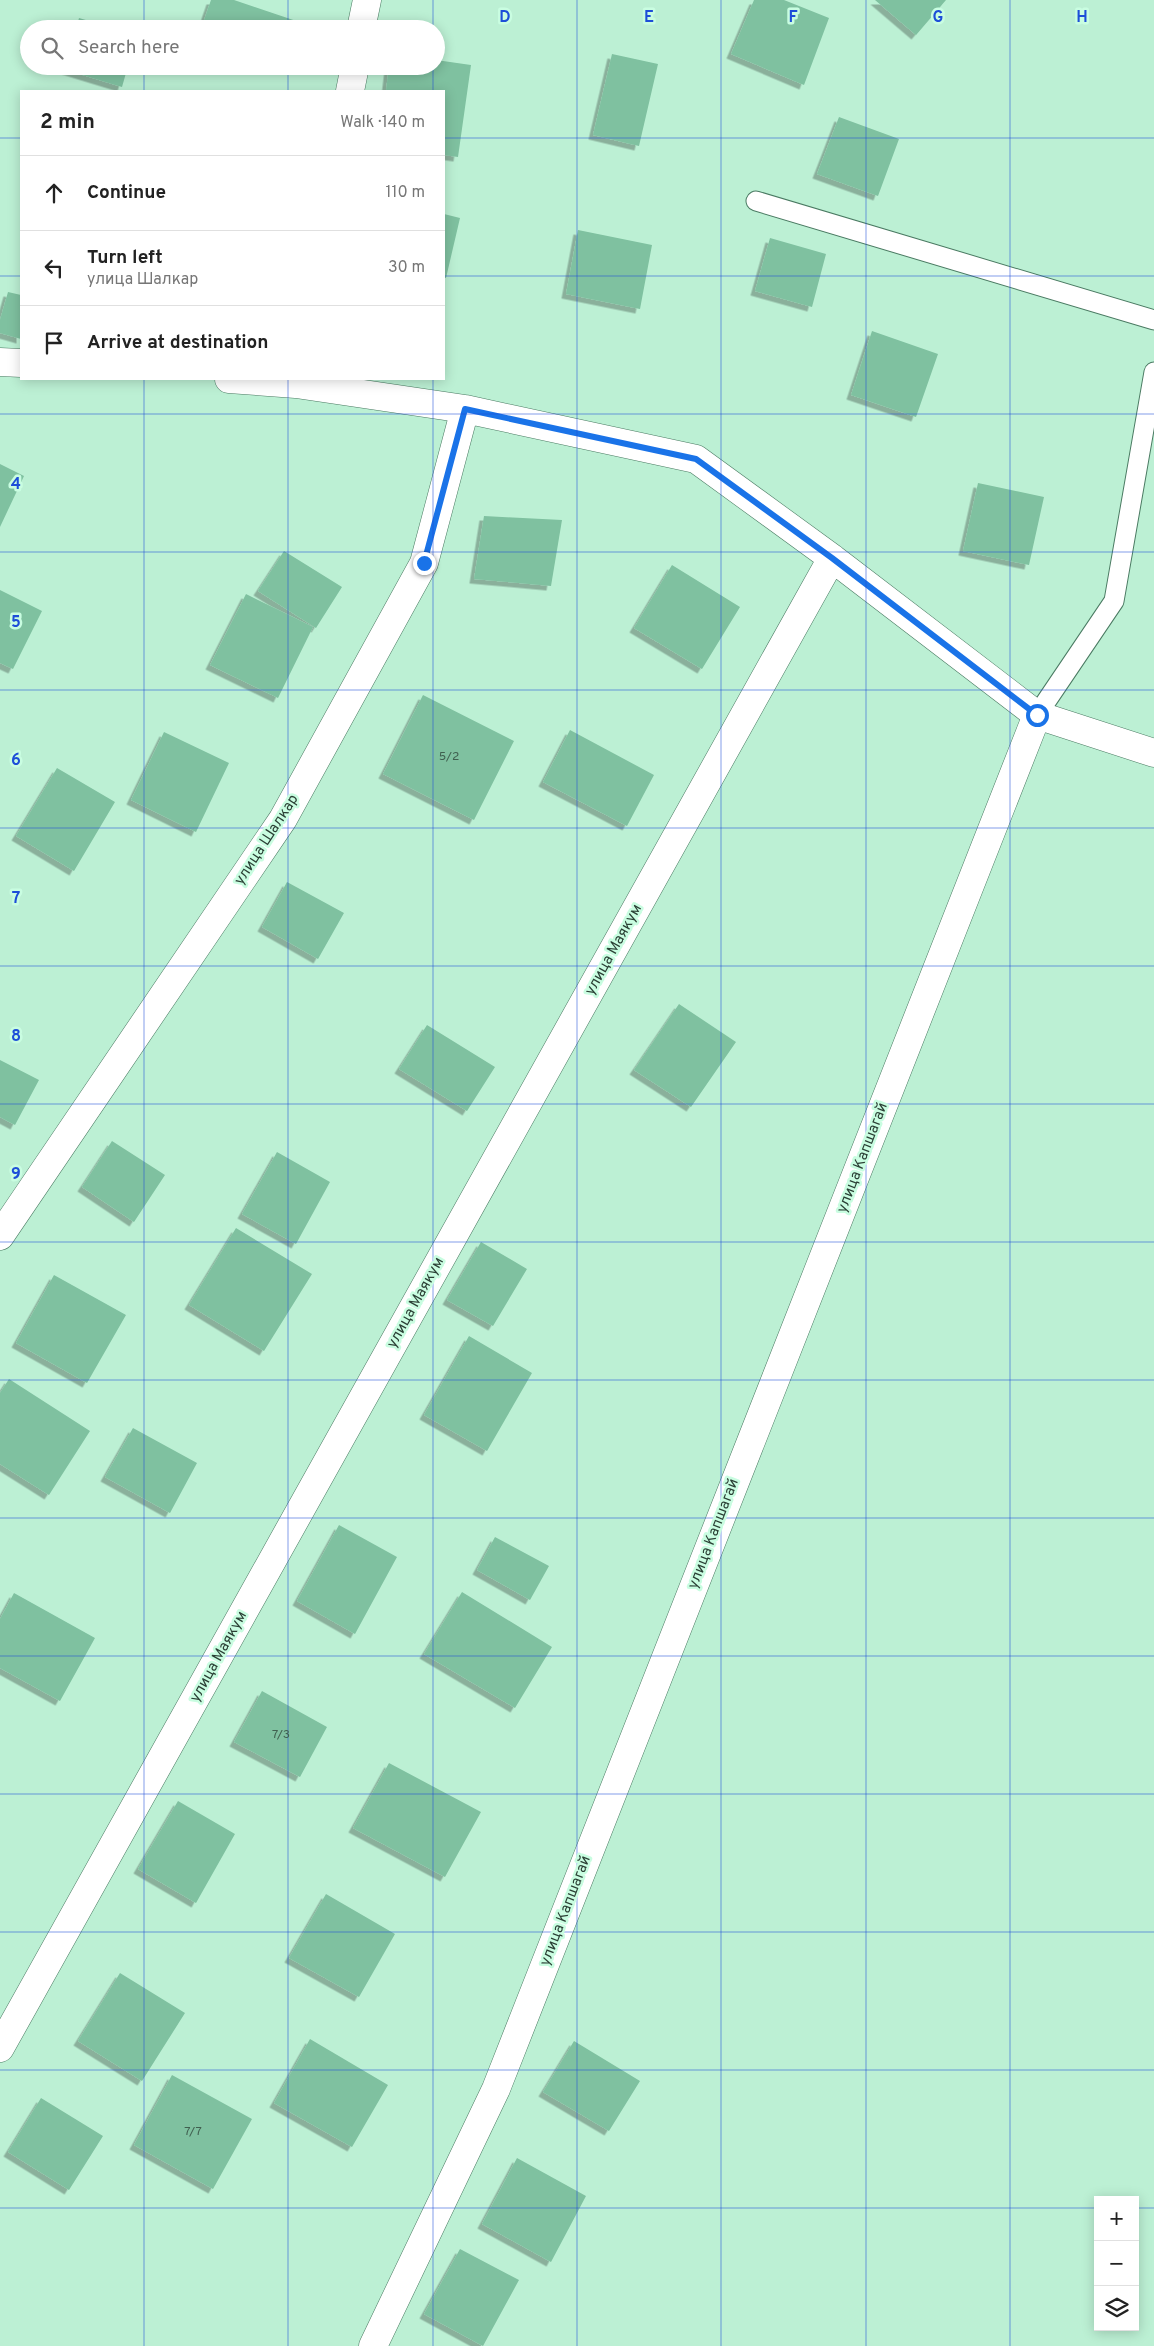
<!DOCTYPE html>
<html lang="en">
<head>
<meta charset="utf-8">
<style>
  body { margin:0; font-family:Overpass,sans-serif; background:#f2f2f2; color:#222 }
  .controls { position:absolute; right:15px; bottom:15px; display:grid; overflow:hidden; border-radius:0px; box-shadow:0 2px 12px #0003 }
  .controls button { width:45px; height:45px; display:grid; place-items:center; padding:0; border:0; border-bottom:1px solid #e0e0e0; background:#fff; color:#222; font:25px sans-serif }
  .stop { position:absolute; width:15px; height:15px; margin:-11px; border:4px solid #1a73e8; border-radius:50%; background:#fff }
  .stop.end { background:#1a73e8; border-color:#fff; box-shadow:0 1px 5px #0008 }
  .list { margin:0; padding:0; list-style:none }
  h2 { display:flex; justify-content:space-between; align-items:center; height:65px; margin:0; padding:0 20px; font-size:21px }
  h2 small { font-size:16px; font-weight:400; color:#767676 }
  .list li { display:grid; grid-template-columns:32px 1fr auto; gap:15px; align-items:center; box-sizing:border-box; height:75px; padding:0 20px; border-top:1px solid #e0e0e0 }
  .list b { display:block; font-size:19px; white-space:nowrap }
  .list p { margin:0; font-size:16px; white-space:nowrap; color:#767676 }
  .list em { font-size:16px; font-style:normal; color:#767676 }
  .icon { flex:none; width:28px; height:28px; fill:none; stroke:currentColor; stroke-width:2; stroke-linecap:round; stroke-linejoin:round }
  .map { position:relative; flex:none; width:1154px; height:2346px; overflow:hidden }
  .search { position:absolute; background:#fff; box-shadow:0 2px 12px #0003; left:20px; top:20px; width:425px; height:55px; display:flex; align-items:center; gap:12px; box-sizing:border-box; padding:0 18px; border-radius:28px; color:#767676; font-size:19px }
  .panel { position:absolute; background:#fff; box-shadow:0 2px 12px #0003; left:20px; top:90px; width:425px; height:290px; border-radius:0px }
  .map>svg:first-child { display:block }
</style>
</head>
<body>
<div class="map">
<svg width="1154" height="2346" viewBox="0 0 1154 2346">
  <defs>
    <filter id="shadow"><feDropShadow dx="-4.5" dy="4.5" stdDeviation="0" flood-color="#0004"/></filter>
  </defs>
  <rect width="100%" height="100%" fill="#bcf0d4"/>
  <path fill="#7fc1a0" filter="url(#shadow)" d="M 211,0 L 234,0 L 314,27 L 313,29 L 201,29 Z
    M 754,0 L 784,0 L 829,18 L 804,85 L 731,54 Z
    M 875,0 L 946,0 L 916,35 Z
    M 79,18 L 113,28 L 113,29 L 76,29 Z
    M 612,54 L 658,64 L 639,146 L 593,135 Z
    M 436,60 L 471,65 L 458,157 L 444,155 L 444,91 L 386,91 L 389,66 L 436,66 Z
    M 64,66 L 128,66 L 122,87 L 63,69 Z
    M 839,117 L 899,139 L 878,196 L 817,174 Z
    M 444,214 L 460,218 L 446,278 L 444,278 Z
    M 578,230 L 652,245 L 640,309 L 566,294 Z
    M 770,238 L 826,254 L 812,307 L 755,291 Z
    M 8,292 L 21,295 L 21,339 L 0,333 L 0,320 Z
    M 872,331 L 938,354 L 916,417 L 851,395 Z
    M 0,464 L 24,476 L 0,527 Z
    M 978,483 L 1044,497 L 1029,565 L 963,551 Z
    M 484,516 L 562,520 L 551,586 L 474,579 Z
    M 284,551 L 342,587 L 316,628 L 258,591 Z
    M 672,565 L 740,607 L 702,669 L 634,628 Z
    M 0,590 L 42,611 L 13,669 L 0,663 Z
    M 246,594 L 313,627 L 278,698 L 210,665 Z
    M 423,695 L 514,741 L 474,820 L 383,774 Z
    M 570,730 L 654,775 L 627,826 L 543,782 Z
    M 164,732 L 229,763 L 196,832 L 131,800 Z
    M 57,768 L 115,802 L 74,871 L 16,836 Z
    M 287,882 L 344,913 L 318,959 L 262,927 Z
    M 679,1004 L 736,1042 L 691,1107 L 634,1070 Z
    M 427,1025 L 495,1067 L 467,1111 L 399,1069 Z
    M 0,1060 L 39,1080 L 15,1125 L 0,1117 Z
    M 112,1141 L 165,1175 L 134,1222 L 82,1187 Z
    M 277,1152 L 330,1182 L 296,1244 L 242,1214 Z
    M 236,1228 L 312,1274 L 264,1351 L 189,1305 Z
    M 481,1242 L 527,1269 L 493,1326 L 447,1300 Z
    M 54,1275 L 126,1315 L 87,1383 L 16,1343 Z
    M 469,1336 L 532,1373 L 487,1451 L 424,1415 Z
    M 9,1379 L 90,1431 L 49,1495 L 0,1464 L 0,1393 Z
    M 133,1428 L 197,1463 L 170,1513 L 105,1477 Z
    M 339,1525 L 397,1557 L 355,1634 L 297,1601 Z
    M 495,1537 L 549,1566 L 530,1600 L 477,1570 Z
    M 462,1592 L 552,1647 L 515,1708 L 424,1654 Z
    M 14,1593 L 95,1638 L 60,1701 L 0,1668 L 0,1619 Z
    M 262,1691 L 327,1727 L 300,1777 L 234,1742 Z
    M 389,1763 L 481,1812 L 445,1877 L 353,1828 Z
    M 178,1801 L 235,1834 L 196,1903 L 138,1869 Z
    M 326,1894 L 395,1934 L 359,1997 L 289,1958 Z
    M 120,1973 L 185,2013 L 142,2081 L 78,2041 Z
    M 310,2039 L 388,2085 L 352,2147 L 274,2103 Z
    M 574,2041 L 640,2081 L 609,2131 L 543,2092 Z
    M 172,2075 L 252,2119 L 213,2189 L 134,2145 Z
    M 41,2098 L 103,2136 L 69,2190 L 8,2152 Z
    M 517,2158 L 586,2196 L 551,2262 L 482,2224 Z
    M 460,2249 L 519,2280 L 483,2346 L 424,2314 Z"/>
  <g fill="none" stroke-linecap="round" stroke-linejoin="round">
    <defs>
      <path id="service" d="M 756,201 L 1154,320
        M 1037,715 L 1114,601 L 1154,372"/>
      <path id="minor" d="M 361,29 L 367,0
        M 350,91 L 355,66
        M 0,362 L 21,363
        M 229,379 L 296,384 L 465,409 L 696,459 L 832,558 L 1037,715 L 1154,753
        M 0,1236 L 283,819 L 424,563 L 465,409
        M 0,2048 L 832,558
        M 373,2346 L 496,2089 L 1037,715"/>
    </defs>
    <use href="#service" stroke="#4a7a62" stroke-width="21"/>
    <use href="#minor" stroke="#4a7a62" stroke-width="29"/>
    <use href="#service" stroke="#fff" stroke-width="19"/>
    <use href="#minor" stroke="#fff" stroke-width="28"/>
  </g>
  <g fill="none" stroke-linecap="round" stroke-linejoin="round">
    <path stroke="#1a73e8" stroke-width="6" d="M 424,563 L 465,409 L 696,459 L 832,558 L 1037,715"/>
  </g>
  <path fill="none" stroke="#1d4ed8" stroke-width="1" stroke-opacity="0.55" d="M 144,0 L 144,29M 288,0 L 288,29M 433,0 L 433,29M 577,0 L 577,2346M 721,0 L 721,2346M 866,0 L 866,2346M 1010,0 L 1010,2346M 144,66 L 144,91M 288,66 L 288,91M 433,66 L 433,91M 0,138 L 21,138M 444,138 L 1154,138M 0,276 L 21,276M 444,276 L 1154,276M 144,379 L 144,2346M 288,379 L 288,2346M 433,379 L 433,2346M 0,414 L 1154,414M 0,552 L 1154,552M 0,690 L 1154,690M 0,828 L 1154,828M 0,966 L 1154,966M 0,1104 L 1154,1104M 0,1242 L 1154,1242M 0,1380 L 1154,1380M 0,1518 L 1154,1518M 0,1656 L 1154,1656M 0,1794 L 1154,1794M 0,1932 L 1154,1932M 0,2070 L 1154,2070M 0,2208 L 1098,2208M 1135,2208 L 1154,2208"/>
  <g text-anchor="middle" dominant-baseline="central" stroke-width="5" stroke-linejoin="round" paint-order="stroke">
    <g font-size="12" fill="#406050">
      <text x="449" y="757">5/2</text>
      <text x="281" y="1735">7/3</text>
      <text x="193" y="2132">7/7</text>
    </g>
    <g font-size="15" fill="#2b4035" stroke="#c9fde1">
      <text transform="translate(267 840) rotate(-57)">улица Шалкар</text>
      <text transform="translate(614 950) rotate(-61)">улица Маякум</text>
      <text transform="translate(863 1158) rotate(-69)">улица Капшагай</text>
      <text transform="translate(416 1303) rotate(-61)">улица Маякум</text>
      <text transform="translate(714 1534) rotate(-69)">улица Капшагай</text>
      <text transform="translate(219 1657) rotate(-61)">улица Маякум</text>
      <text transform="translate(566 1911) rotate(-69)">улица Капшагай</text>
    </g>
  </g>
  <g font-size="16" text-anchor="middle" font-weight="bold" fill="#1d4ed8" stroke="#c9fde1" stroke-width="5" stroke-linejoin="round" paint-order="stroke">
    <text x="505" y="22">D</text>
    <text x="649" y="22">E</text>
    <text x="793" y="22">F</text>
    <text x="938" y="22">G</text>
    <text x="1082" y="22">H</text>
    <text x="16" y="489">4</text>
    <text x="16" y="627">5</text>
    <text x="16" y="765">6</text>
    <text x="16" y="903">7</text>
    <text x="16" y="1041">8</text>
    <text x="16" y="1179">9</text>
  </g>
</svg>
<div class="controls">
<button>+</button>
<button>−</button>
<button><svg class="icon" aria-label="layers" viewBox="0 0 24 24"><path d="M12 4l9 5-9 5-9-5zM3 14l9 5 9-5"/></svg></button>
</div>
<div class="stop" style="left:1037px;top:715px"></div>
<div class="stop end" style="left:424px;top:563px"></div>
<div class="search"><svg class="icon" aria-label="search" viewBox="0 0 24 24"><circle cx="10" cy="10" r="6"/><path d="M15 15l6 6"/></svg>Search here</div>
<section class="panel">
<h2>2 min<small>Walk · 140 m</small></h2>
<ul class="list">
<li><svg class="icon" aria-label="ahead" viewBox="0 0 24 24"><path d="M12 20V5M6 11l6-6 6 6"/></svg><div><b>Continue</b></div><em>110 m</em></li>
<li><svg class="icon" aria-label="left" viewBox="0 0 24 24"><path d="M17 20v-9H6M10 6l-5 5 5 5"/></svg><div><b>Turn left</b><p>улица Шалкар</p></div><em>30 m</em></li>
<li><svg class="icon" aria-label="arrive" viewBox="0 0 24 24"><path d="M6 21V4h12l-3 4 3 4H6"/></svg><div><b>Arrive at destination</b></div></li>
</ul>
</section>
</div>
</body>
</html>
